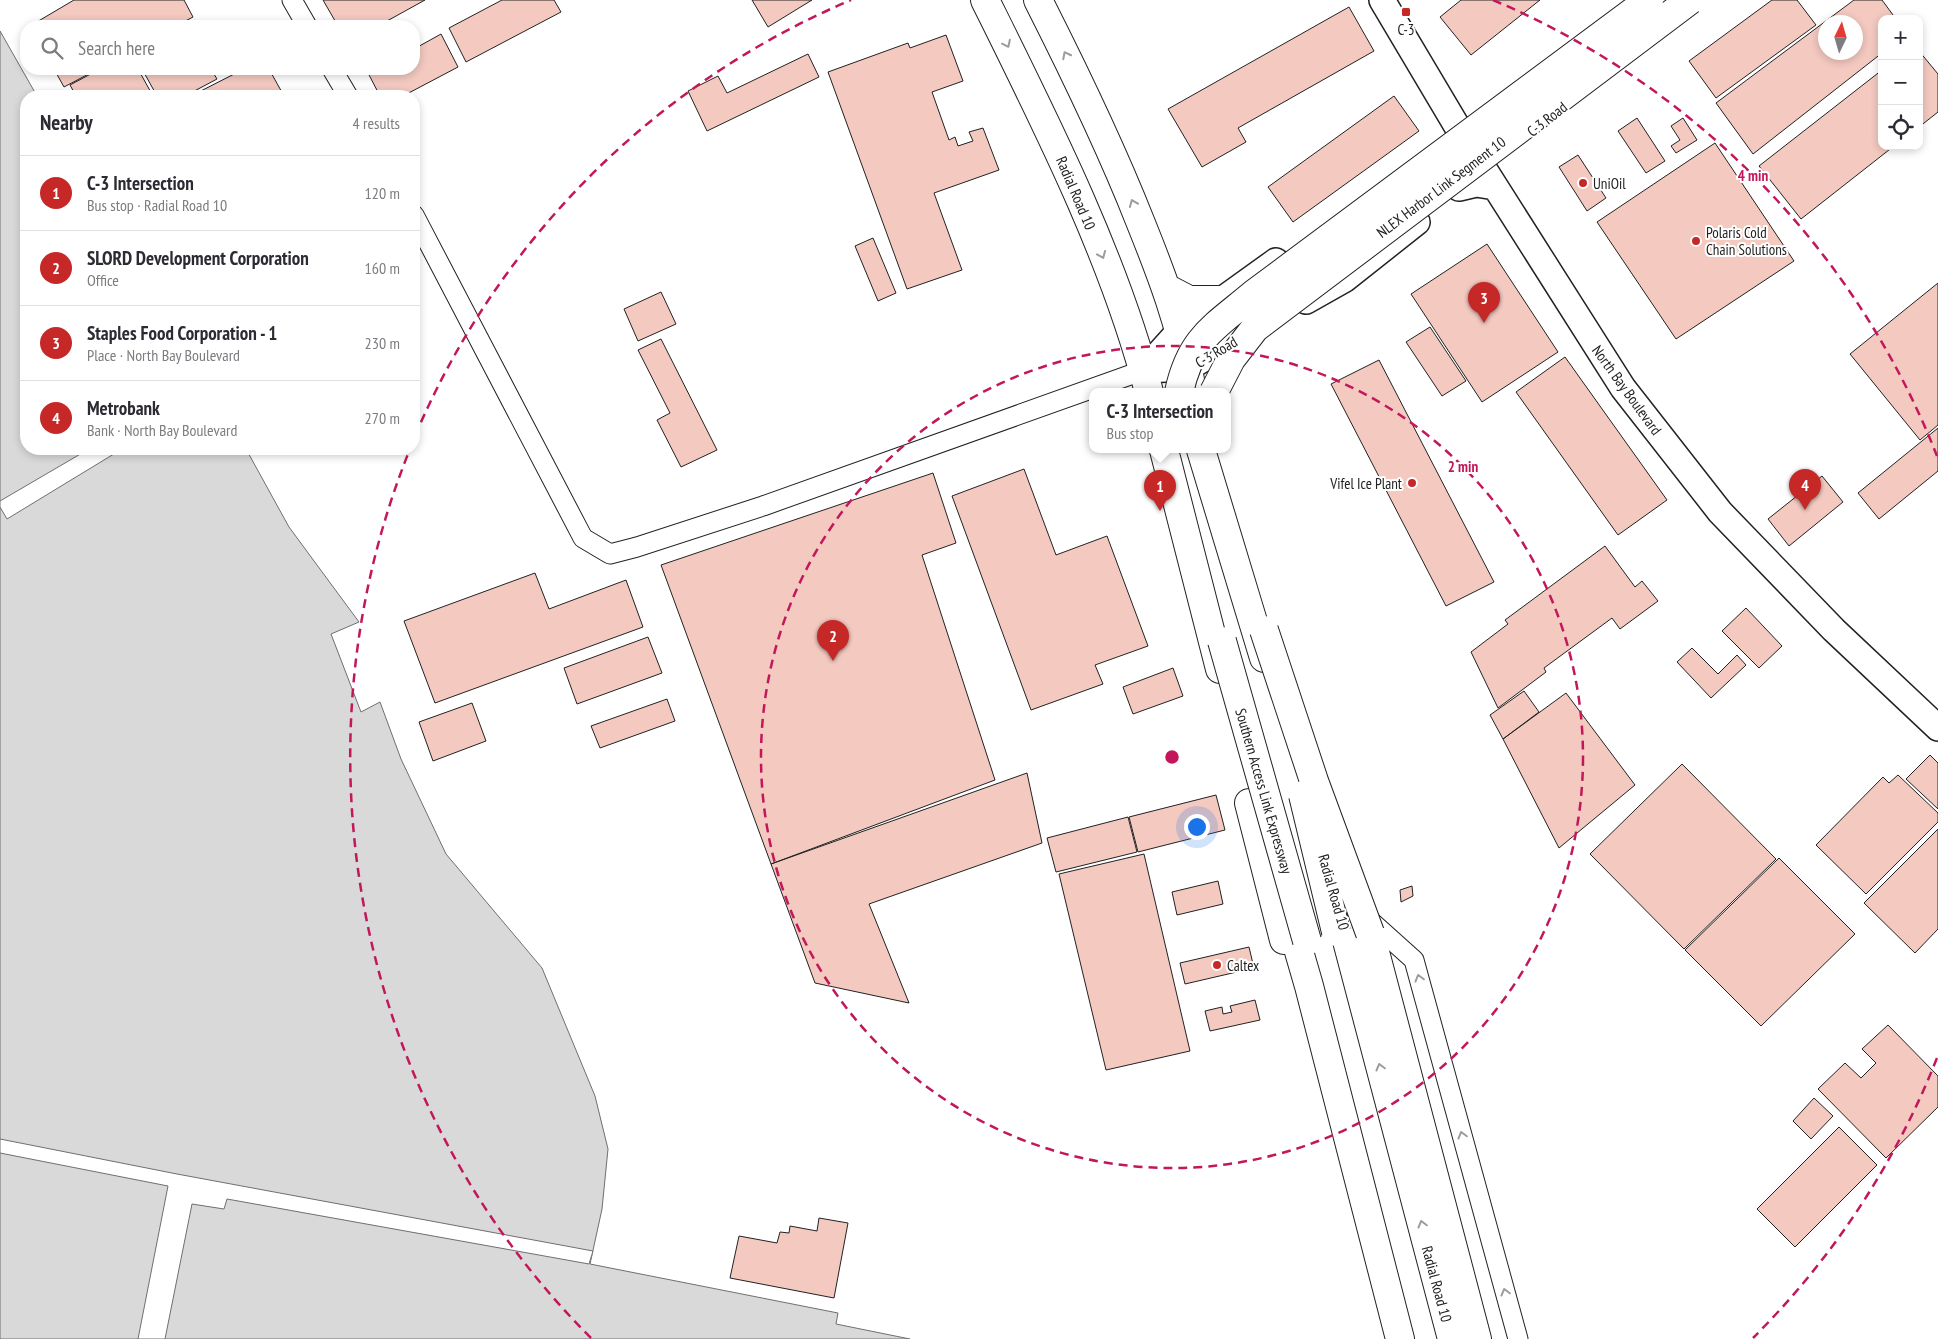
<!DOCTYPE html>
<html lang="en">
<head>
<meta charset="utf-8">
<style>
  body { margin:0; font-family:"PT Sans Narrow",sans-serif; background:#f2f2f3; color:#2b2b33 }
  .controls { position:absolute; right:15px; top:15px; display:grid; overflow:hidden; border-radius:10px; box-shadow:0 2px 8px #0003 }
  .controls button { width:45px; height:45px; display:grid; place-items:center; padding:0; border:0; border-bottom:1px solid #e1e1e2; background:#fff; color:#2b2b33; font:25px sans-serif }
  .compass { position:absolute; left:1818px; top:15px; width:45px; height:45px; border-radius:50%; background:#fff; box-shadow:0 2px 8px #0003; rotate:5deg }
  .you { position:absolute; left:1196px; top:826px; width:18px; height:18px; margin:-12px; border:4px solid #fff; border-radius:50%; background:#1a73e8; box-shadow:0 0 0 8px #1a73e833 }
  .badge { display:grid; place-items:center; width:32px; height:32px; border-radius:50%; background:#c62828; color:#fff; font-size:16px; font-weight:700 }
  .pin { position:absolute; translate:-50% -41px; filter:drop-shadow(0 1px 2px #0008) }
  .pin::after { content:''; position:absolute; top:26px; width:18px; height:15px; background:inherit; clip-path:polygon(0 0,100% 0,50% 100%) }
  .popup { position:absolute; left:1089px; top:388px; width:142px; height:65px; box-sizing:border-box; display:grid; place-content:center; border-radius:10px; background:#fff; filter:drop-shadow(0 1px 4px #0005); font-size:16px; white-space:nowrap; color:#7c7c81 }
  .popup b { font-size:19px; color:#2b2b33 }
  .popup::after { content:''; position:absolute; left:50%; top:100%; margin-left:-10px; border:10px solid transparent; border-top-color:#fff }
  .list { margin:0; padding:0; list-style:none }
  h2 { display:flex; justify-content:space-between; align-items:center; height:65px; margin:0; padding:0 20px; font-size:21px }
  h2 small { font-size:16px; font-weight:400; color:#7c7c81 }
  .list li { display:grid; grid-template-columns:32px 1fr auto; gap:15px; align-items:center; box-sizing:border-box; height:75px; padding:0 20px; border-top:1px solid #e1e1e2 }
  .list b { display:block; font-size:19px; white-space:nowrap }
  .list p { margin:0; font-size:16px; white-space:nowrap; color:#7c7c81 }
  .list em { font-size:16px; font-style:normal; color:#7c7c81 }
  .icon { flex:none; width:28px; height:28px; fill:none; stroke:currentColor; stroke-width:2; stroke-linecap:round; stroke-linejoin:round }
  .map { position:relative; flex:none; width:1938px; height:1339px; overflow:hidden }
  .search { position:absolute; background:#fff; box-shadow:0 2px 8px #0003; left:20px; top:20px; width:400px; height:55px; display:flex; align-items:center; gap:12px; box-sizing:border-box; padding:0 18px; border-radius:20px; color:#7c7c81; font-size:19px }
  .panel { position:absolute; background:#fff; box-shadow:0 2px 8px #0003; left:20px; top:90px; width:400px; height:365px; border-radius:20px }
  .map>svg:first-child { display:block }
</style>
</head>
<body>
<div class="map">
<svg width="1938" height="1339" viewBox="0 0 1938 1339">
  <rect width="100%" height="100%" fill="#fff"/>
  <path fill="#d9d9d9" stroke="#6f6f6f" d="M 0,31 L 37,96 L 26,96 L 26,449 L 246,449 L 289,527 L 359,622 L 331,634 L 361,712 L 380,702 L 401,759 L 446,854 L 542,968 L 595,1096 L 608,1149 L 602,1209 L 590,1264 L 838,1313 L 836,1324 L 910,1339 L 0,1339 Z"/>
  <path fill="#fff" stroke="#6f6f6f" d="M 89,449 L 122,449 L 7,519 L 0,507 L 0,501 Z
    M 0,1139 L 177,1174 L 593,1251 L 589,1264 L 227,1199 L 224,1209 L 192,1204 L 165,1339 L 138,1339 L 168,1186 L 0,1153 Z"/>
  <path fill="#f3c9c0" stroke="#222" fill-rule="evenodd" d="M 74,0 L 184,0 L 193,17 L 176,26 L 30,26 Z
    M 323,0 L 425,0 L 378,26 L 338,26 Z
    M 502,0 L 554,0 L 561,12 L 466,62 L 449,28 Z
    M 752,0 L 812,0 L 768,27 Z
    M 1461,0 L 1540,0 L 1471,55 L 1440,17 Z
    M 1772,0 L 1797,0 L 1816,25 L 1716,98 L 1689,61 Z
    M 1854,0 L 1882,0 L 1896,19 L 1882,19 L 1882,53 L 1753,154 L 1716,103 ZM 1826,22 L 1856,22 L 1856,52 L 1826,52 Z
    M 1349,7 L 1374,51 L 1238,128 L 1246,142 L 1202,167 L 1168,109 Z
    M 441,34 L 458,67 L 403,96 L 380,96 L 368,73 L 376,69 L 414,69 L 414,49 Z
    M 946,35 L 963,81 L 932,92 L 949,140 L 955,137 L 958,146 L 973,141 L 969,132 L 983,128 L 999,170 L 934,193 L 962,270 L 907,289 L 828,72 L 908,43 L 910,48 Z
    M 1919,51 L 1938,74 L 1938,112 L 1919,127 Z
    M 808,54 L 819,77 L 707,131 L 688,91 L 718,76 L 727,93 Z
    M 54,69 L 98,69 L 64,87 Z
    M 100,69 L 138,69 L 153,96 L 76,96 L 70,85 Z
    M 142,69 L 211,69 L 217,79 L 185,96 L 157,96 Z
    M 244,69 L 269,69 L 284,96 L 191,96 Z
    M 1882,70 L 1882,146 L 1894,146 L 1801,219 L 1759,166 Z
    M 1394,96 L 1419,131 L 1293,222 L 1268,187 Z
    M 1637,118 L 1665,161 L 1646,173 L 1618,131 Z
    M 1683,118 L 1697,140 L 1676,153 L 1671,146 L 1680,140 L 1671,126 Z
    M 1715,143 L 1794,261 L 1676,339 L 1597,222 Z
    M 1578,155 L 1606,198 L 1587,211 L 1559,167 Z
    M 873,238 L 896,293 L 878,301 L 855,246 Z
    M 1487,244 L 1558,352 L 1482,402 L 1411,294 Z
    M 1938,283 L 1938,425 L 1920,440 L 1850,354 Z
    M 661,292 L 676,324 L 638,341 L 624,309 Z
    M 1430,327 L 1466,381 L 1442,396 L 1406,342 Z
    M 661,339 L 717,450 L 681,467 L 657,420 L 670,413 L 638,350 Z
    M 1565,357 L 1667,500 L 1618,535 L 1516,392 Z
    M 1379,360 L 1494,582 L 1446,606 L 1331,384 Z
    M 1938,428 L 1938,471 L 1879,519 L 1858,493 Z
    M 1024,469 L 1056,555 L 1107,536 L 1148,646 L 1095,665 L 1103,684 L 1031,710 L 952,496 Z
    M 933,473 L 956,543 L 922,555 L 995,780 L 771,864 L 661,565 Z
    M 1822,476 L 1843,502 L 1789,546 L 1768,519 Z
    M 1605,546 L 1635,587 L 1642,581 L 1658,601 L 1620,629 L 1612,618 L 1544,668 L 1546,672 L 1498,708 L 1471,652 L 1508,624 L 1505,620 Z
    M 535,573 L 549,609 L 626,580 L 643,627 L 435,703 L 404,621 Z
    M 1746,608 L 1782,646 L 1759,668 L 1722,631 Z
    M 648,637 L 662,673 L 577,704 L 564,668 Z
    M 1692,648 L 1718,674 L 1737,655 L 1746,665 L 1711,698 L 1677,662 Z
    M 1173,668 L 1183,696 L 1133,714 L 1123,687 Z
    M 1524,691 L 1539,712 L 1503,739 L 1490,715 Z
    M 1566,693 L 1635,785 L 1559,848 L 1503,739 Z
    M 667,699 L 675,721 L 600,748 L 591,726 Z
    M 472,703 L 486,741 L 433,761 L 419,722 Z
    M 1930,755 L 1938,763 L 1938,809 L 1906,779 Z
    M 1682,764 L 1776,859 L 1684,949 L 1590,854 Z
    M 1027,773 L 1042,843 L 869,904 L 909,1003 L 815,983 L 771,864 Z
    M 1898,775 L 1938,813 L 1938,822 L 1866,894 L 1816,845 L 1883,777 L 1889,783 Z
    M 1216,795 L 1225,830 L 1138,852 L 1129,817 Z
    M 1128,817 L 1137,852 L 1056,872 L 1047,838 Z
    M 1938,829 L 1938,929 L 1915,953 L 1864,903 Z
    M 1144,854 L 1190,1051 L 1106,1070 L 1059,874 Z
    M 1779,858 L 1855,934 L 1761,1026 L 1685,950 Z
    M 1218,881 L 1223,904 L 1177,915 L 1172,892 Z
    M 1412,886 L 1413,896 L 1401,902 L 1400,890 Z
    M 1249,947 L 1254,968 L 1185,984 L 1180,963 Z
    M 1255,1000 L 1260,1020 L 1210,1031 L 1205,1011 L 1222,1007 L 1223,1014 L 1232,1012 L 1230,1006 Z
    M 1888,1025 L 1938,1076 L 1938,1107 L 1886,1158 L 1818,1089 L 1845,1063 L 1861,1078 L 1876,1063 L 1862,1049 Z
    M 1814,1098 L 1833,1116 L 1811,1139 L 1793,1121 Z
    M 1839,1127 L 1877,1165 L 1795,1247 L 1757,1209 Z
    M 819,1218 L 848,1223 L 834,1298 L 730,1278 L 739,1236 L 777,1243 L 780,1232 L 789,1233 L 790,1226 L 817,1231 Z"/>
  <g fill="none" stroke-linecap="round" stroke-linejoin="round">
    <defs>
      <path id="minor" d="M 292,0 L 307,26
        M 332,69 L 348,96
        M 414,215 L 583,538 L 610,554 L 637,547 L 763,506 L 1144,370
        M 1365,916 L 1414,960 L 1518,1339"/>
      <path id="major" d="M 1382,0 L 1458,128 L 1623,388 L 1720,512 L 1834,630 L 1938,728
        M 1459,188 L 1476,184 L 1495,187
        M 1306,301 L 1345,279 L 1417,222
        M 1144,370 L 1188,368 L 1251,331
        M 1144,370 L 1180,330 L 1276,261"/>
      <path id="highway" d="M 985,0 C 1046,123 1115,259 1149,392
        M 1038,0 C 1075,73 1110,145 1140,221 C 1161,273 1181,325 1190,380
        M 1166,288 L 1189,300 L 1222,300
        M 1164,450 L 1220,669
        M 1201,450 L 1264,658
        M 1249,803 L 1284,940
        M 1337,903 L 1452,1339
        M 1289,917 L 1309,986 L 1400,1339
        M 1370,933 L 1477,1339"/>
    </defs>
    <use href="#minor" stroke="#222" stroke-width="21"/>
    <use href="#major" stroke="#222" stroke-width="28"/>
    <use href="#highway" stroke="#222" stroke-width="30"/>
    <use href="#minor" stroke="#fff" stroke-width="19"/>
    <use href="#major" stroke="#fff" stroke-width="25"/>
    <use href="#highway" stroke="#fff" stroke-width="28"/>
    <defs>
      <path id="highway-bridge" d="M 1179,392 C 1191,337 1215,327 1255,293 L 1649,0
        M 1214,392 L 1231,359 L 1255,328 L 1690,0
        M 1264,630 L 1314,781 L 1370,933
        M 1222,641 L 1307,941
        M 1303,795 L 1336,932"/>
    </defs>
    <use href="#highway-bridge" stroke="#222" stroke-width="30" stroke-linecap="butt"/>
    <use href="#highway-bridge" stroke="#fff" stroke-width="28"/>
  </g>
  <defs><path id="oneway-chevron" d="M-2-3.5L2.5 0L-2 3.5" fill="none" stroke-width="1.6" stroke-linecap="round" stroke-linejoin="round" transform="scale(1.25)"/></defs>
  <g stroke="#9c9c9c">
    <use href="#oneway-chevron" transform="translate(1007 44) rotate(64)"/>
    <use href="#oneway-chevron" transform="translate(1066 55) rotate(-117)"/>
    <use href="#oneway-chevron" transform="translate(1133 203) rotate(-112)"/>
    <use href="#oneway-chevron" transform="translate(1102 255) rotate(67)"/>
    <use href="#oneway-chevron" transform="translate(1419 978) rotate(-105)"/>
    <use href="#oneway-chevron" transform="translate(1380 1067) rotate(-105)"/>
    <use href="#oneway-chevron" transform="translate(1462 1135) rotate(-105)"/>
    <use href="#oneway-chevron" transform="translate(1422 1224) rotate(-105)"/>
    <use href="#oneway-chevron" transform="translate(1505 1292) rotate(-105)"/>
  </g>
  <g fill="none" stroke="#c2185b" stroke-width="2.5" stroke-dasharray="9 6">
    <circle cx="1172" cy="757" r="411"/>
    <path d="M1937 1058A822 822 0 0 1 1753 1338M591 1338A822 822 0 0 1 410 449M415 436A822 822 0 0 1 851 0M1493 0A822 822 0 0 1 1937 456"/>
  </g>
  <g fill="#c62828" stroke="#fff" stroke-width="2">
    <rect x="1401" y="7" width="10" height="10" rx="2.5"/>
    <circle cx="1583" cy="183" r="5"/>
    <circle cx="1696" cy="241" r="5"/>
    <circle cx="1412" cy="483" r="5"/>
    <circle cx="1217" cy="965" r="5"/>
  </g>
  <g text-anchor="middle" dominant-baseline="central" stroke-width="4" stroke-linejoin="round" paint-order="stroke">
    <g font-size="15" fill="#222" stroke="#fff" text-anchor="start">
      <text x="1406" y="29" text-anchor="middle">C-3</text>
      <text x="1593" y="183">UniOil</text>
      <text x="1706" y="232">Polaris Cold<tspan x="1706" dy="17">Chain Solutions</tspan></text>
      <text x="1402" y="483" text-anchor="end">Vifel Ice Plant</text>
      <text x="1227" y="965">Caltex</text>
    </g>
    <g font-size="15" fill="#222" stroke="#fff">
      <text transform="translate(1547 119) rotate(-38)">C-3 Road</text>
      <text transform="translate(1441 187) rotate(-37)">NLEX Harbor Link Segment 10</text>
      <text transform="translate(1076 193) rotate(67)">Radial Road 10</text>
      <text transform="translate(1216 352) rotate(-31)">C-3 Road</text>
      <text transform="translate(1627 390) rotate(54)">North Bay Boulevard</text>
      <text transform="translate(1264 791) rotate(74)">Southern Access Link Expressway</text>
      <text transform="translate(1334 892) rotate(74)">Radial Road 10</text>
      <text transform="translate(1437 1284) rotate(75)">Radial Road 10</text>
    </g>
  </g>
  <circle cx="1172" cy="757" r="8" fill="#c2185b" stroke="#fff" stroke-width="2.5"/>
  <g font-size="15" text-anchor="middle" font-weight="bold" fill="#c2185b" stroke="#fff" stroke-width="4" stroke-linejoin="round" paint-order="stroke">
    <text x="1753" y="181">4 min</text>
    <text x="1463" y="472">2 min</text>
  </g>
</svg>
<div class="controls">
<button>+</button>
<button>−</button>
<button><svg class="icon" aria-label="locate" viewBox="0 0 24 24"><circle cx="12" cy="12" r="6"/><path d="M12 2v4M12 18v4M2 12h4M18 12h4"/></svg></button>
</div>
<svg class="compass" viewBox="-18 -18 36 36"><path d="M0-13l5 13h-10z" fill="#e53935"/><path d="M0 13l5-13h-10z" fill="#7c7c81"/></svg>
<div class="you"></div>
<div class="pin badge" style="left:1160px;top:511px">1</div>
<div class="popup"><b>C-3 Intersection</b>Bus stop</div>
<div class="pin badge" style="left:833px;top:661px">2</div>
<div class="pin badge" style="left:1484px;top:323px">3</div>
<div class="pin badge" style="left:1805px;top:510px">4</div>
<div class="search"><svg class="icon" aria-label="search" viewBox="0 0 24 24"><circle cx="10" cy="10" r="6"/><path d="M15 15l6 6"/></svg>Search here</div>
<section class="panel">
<h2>Nearby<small>4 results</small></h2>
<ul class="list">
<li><span class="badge">1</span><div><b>C-3 Intersection</b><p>Bus stop · Radial Road 10</p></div><em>120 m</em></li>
<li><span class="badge">2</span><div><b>SLORD Development Corporation</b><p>Office</p></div><em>160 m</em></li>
<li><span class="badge">3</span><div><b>Staples Food Corporation - 1</b><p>Place · North Bay Boulevard</p></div><em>230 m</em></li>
<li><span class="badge">4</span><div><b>Metrobank</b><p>Bank · North Bay Boulevard</p></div><em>270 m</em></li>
</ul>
</section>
</div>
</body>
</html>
